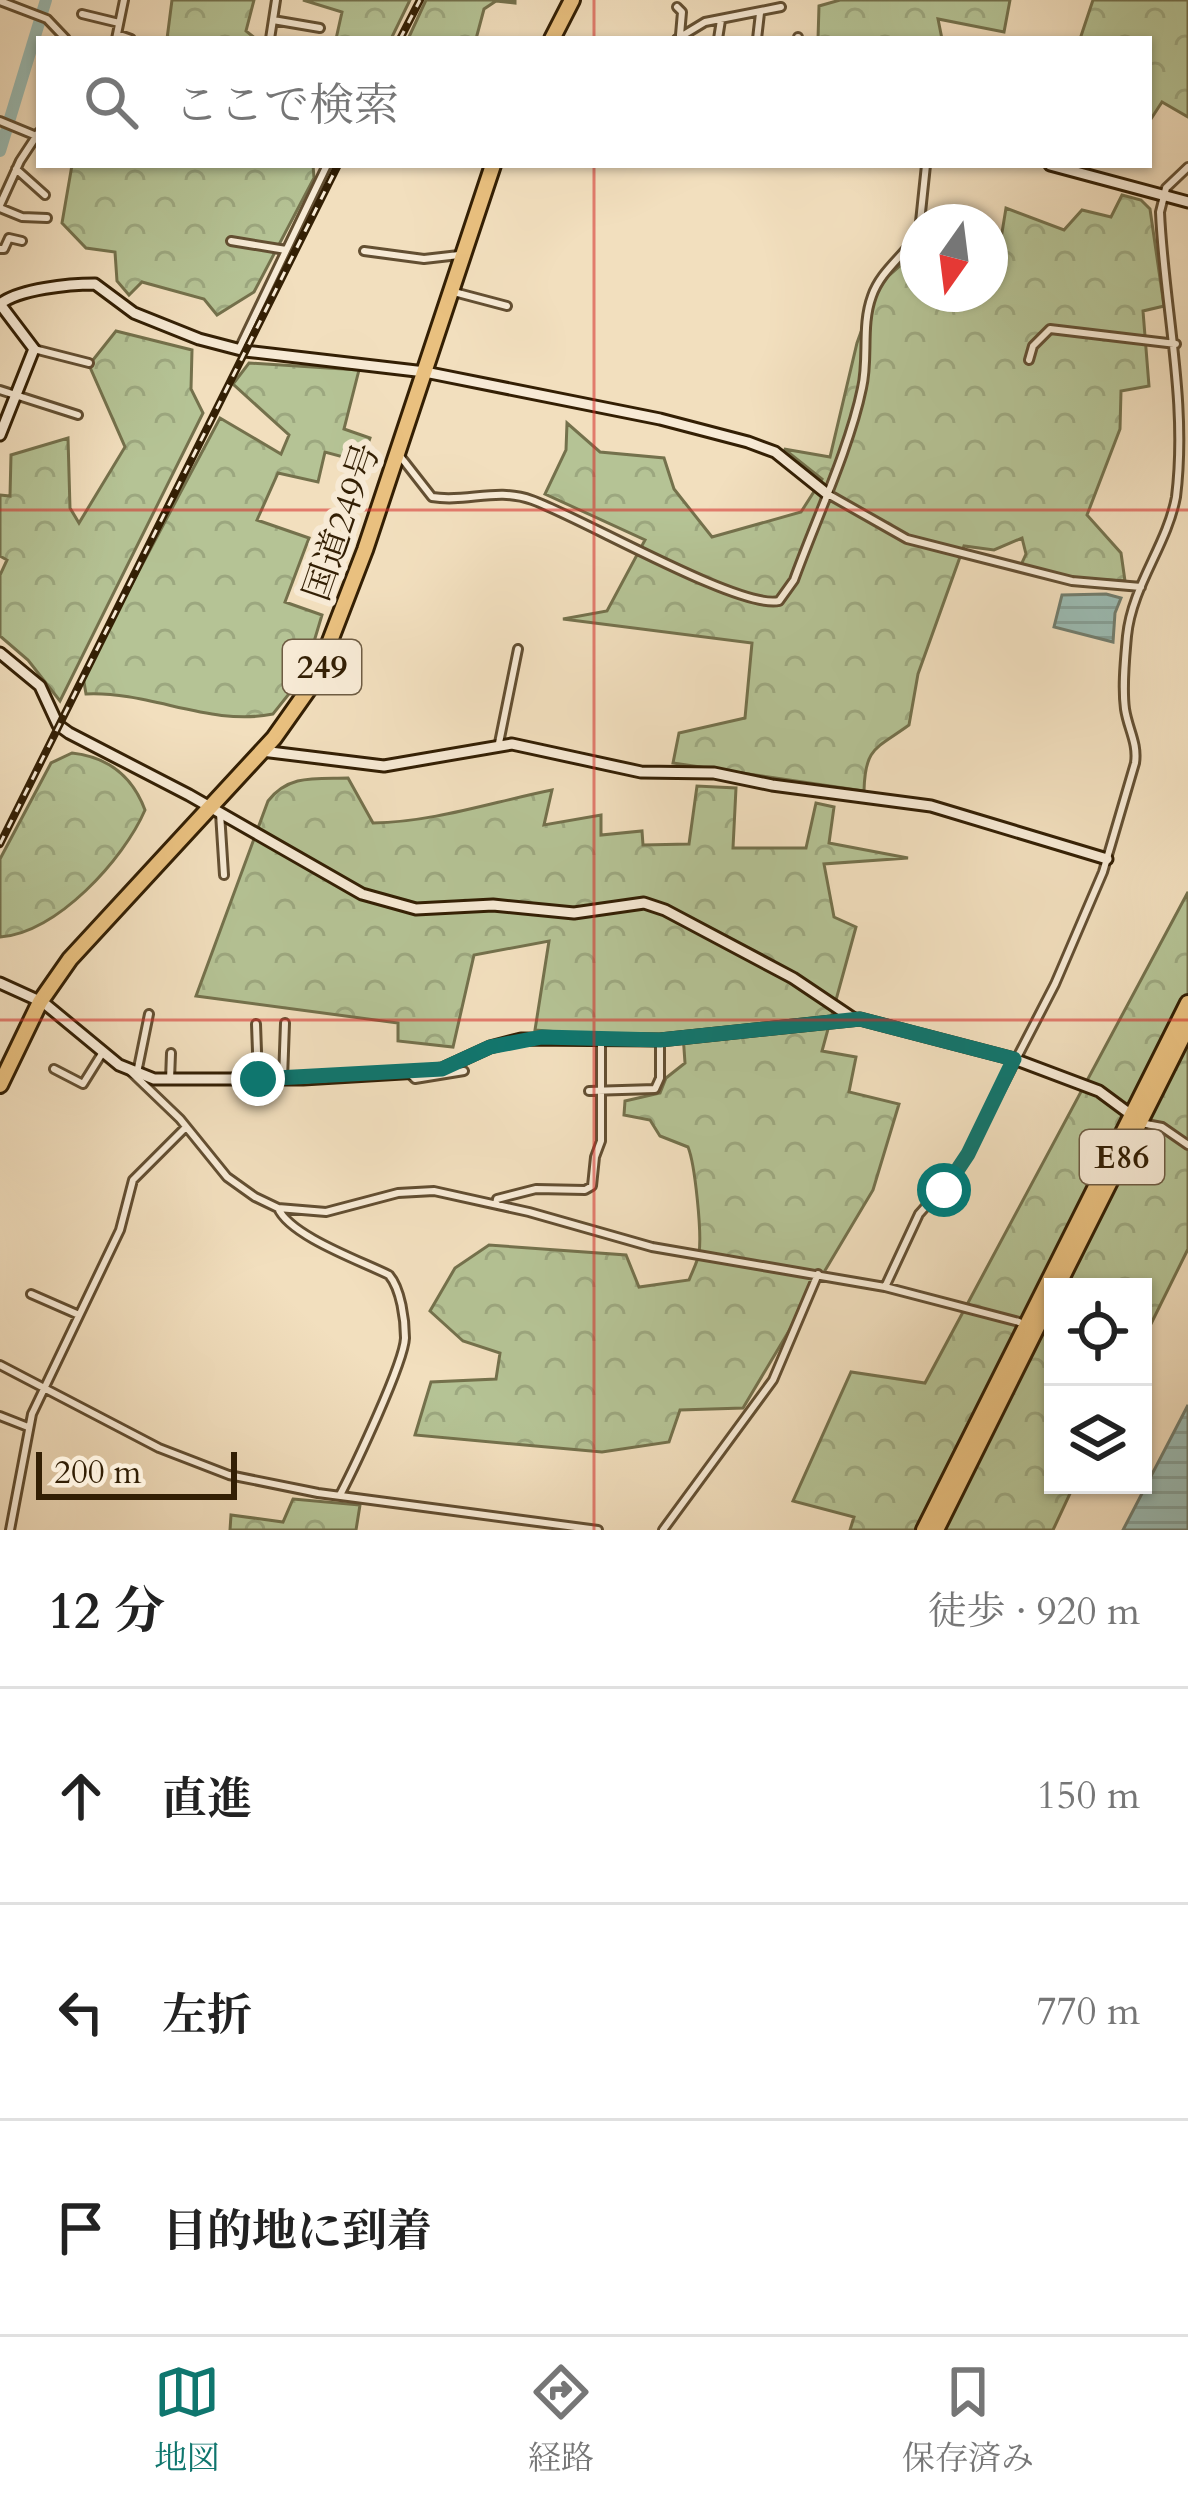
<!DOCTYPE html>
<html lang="ja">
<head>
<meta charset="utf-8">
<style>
  body { margin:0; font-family:Cardo,"Noto Serif JP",serif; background:#f2f2f2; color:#222 }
  .controls { position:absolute; right:36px; bottom:36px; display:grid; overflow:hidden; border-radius:0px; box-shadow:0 3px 9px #0004 }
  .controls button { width:108px; height:108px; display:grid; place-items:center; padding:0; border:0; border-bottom:3px solid #e0e0e0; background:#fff; color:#222; font:60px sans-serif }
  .compass { position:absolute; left:900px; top:204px; width:108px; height:108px; border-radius:50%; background:#fff; box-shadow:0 3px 9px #0004; rotate:194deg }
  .scale { position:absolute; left:36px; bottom:30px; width:201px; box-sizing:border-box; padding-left:12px; border:6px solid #331f04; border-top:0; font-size:33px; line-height:42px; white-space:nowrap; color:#331f04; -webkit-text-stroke:9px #f7ead5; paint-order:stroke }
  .stop { position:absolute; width:36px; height:36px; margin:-27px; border:9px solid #0f766e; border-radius:50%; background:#fff }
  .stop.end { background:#0f766e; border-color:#fff; box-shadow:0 3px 12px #0008 }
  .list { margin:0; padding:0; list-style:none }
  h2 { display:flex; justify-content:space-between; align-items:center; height:156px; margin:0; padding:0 48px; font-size:51px }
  h2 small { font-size:39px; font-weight:400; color:#767676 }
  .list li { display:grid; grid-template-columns:78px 1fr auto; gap:36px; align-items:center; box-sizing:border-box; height:216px; padding:0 48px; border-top:3px solid #e0e0e0 }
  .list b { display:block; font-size:45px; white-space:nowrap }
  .list em { font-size:39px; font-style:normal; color:#767676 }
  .icon { flex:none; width:66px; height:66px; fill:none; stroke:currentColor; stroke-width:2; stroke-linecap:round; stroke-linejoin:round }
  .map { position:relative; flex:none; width:1188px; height:1530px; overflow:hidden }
  .search { position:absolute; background:#fff; box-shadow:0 3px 9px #0004; left:36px; right:36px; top:36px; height:132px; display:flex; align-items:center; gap:30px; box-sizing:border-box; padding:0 42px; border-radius:0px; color:#767676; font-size:45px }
  .sheet { height:804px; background:#fff }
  nav { display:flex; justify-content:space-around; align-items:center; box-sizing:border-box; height:168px; border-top:3px solid #e0e0e0; background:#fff; font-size:33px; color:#767676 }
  nav a { display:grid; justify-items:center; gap:6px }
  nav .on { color:#0f766e }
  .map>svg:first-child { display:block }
</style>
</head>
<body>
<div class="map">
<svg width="1188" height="1530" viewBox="0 0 1188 1530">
  <defs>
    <pattern id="forest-crowns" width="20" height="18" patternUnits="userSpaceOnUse" patternTransform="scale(3)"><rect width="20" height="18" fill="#b5c395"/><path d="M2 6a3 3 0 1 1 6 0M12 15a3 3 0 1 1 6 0" fill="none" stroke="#9ca77f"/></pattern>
    <pattern id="water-rules" width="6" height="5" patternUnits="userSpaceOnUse" patternTransform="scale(3)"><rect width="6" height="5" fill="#9bbcb4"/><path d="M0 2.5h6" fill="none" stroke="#86a199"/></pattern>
  </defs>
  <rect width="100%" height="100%" fill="#f2dfbe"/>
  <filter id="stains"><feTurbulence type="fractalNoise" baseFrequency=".00167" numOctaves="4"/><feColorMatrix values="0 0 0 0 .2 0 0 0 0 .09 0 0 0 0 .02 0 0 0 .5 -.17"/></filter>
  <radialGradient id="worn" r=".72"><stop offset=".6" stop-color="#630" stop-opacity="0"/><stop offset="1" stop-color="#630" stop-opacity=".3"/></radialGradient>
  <path fill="url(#forest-crowns)" stroke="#74714c" stroke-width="3" d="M 172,0 L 254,0 L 246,31 L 256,39 L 167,39 Z
    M 303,0 L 410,0 L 391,39 L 336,39 L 342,12 Z
    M 426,0 L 515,0 L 515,3 L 496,1 L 484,9 L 476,39 L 408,39 Z
    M 840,0 L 1010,0 L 1004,32 L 938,19 L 942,39 L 818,39 L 819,6 Z
    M 1093,0 L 1188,0 L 1188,117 L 1162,102 L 1149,122 L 1149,39 L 1080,39 Z
    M 72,165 L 313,165 L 314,178 L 254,292 L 217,315 L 204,299 L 142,282 L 129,295 L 117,281 L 115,252 L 86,248 L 62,223 Z
    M 1122,195 L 1141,200 L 1150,209 L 1164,306 L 1143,311 L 1149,386 L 1121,391 L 1120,429 L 1087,515 L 1121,553 L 1125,581 L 1072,578 L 1021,565 L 1026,554 L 1022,538 L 994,550 L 964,546 L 918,674 L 909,725 C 876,749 865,747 864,791 L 673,763 L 679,733 L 745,718 L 752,643 L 563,619 L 607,611 L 645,540 L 545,494 L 566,450 L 567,423 L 600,452 L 664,458 L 674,489 L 712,537 L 801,512 L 822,479 L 784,449 L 830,457 L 857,343 L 878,285 L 918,250 L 918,294 L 990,294 L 990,252 L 999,251 L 1006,208 L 1064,230 L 1082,210 L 1111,217 Z
    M 116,331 L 192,350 L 191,389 L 203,413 L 60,701 L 28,660 L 0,636 L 0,575 L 7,560 L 0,556 L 0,495 L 10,496 L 11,455 L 68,438 L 70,508 L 79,523 L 125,447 L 89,365 Z
    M 249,363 L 359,370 L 344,429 L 370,438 L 362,462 L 325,452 L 318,482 L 278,473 L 257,520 L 309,538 L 285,602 L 322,615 L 304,675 L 273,714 C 211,727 150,691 86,694 L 83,676 L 220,418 L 281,454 L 289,435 L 233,384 Z
    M 72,753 C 108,757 132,775 145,810 C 124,859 56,934 0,937 L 0,859 L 51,763 Z
    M 348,778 L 373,823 C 434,822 492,802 552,790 L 544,825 L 601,815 L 601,835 L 642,831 L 643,845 L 689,844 L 697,786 L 736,788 L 733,848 L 806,848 L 816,803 L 834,807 L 829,843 L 908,858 L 824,864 L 834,917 L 856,927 L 822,1051 L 856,1057 L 849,1092 L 899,1104 L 873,1190 L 743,1408 L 680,1410 L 669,1442 L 602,1452 L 415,1435 L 431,1382 L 496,1379 L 500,1353 L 463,1341 L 430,1311 L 455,1268 L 489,1245 L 626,1255 L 639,1287 L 689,1280 C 692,1272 698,1261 699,1253 C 702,1233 695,1164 688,1147 L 660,1136 L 650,1120 L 624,1115 L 625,1101 L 660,1093 L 666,1078 L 685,1063 L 683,1034 L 630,1038 L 535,1030 L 549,941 L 474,955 L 453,1047 L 398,1041 L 398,1023 L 196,996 L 268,801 C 289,774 316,779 348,778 Z
    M 1188,892 L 1188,1249 L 1143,1340 L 1143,1287 L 1053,1287 L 1053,1485 L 1074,1485 L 1053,1530 L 850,1530 L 854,1517 L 793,1501 L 851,1372 L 925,1383 Z
    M 293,1499 L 360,1505 L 356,1530 L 230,1530 L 231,1515 L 283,1522 Z"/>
  <path fill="url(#water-rules)" stroke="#717d6e" stroke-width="3" d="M 1106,594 L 1121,598 L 1115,613 L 1113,642 L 1054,627 L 1062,595 Z
    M 1188,1405 L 1188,1530 L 1123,1530 Z"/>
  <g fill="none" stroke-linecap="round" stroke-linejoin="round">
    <path stroke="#9bbcb4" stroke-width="12" d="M 0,151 L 46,0"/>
    <defs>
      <path id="street" d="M 0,1 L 47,19 L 66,39
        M 677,7 L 682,12 L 680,35
        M 82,14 L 119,23
        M 273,20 L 320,28
        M 117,34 L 131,39
        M 116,39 L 124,0
        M 270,39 L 276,0
        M 677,39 L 705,22 L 781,7
        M 718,39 L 721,20
        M 757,39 L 760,13
        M 798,39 L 798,37
        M 0,121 L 34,135
        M 16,169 L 45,195
        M 0,205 L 20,161 L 39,132
        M 0,208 L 22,217 L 47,218
        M 920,222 L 926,165
        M 231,241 L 286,250
        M 0,249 L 4,249 L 9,238 L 22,241
        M 364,251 L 424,259 L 459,255
        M 454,292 L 507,306
        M 34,349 L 89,363
        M 239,349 L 327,165
        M 1029,360 L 1033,346 L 1050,329 L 1176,344
        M 0,390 L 78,415
        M 400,456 L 432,497 C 466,503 497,487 532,500 C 580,517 740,610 779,601 L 794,580 C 815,522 850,447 862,388 C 869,358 861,326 872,296 C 882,267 911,252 918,229
        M 826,493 L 907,539 L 1072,581 L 1141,587
        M 499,743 L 518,649
        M 220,813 L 224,875
        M 256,1024 L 258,1079
        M 54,1069 L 83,1084 L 103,1052
        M 130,1071 L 180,1119 L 227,1177 L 255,1197 L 278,1208 L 326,1212 L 398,1193 L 434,1191 L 529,1212 L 652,1247 L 885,1287 L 1019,1322
        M 137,1073 L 149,1014
        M 411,1075 L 415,1079 L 464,1071
        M 283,1079 L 285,1023
        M 170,1080 L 171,1053
        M 589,1091 L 655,1089 L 660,1078 L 660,1040
        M 1146,1124 L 1162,1127 L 1188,1145
        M 496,1204 L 497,1199 L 536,1189 L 585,1190 L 592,1186 L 595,1157 L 601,1141 L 601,1041
        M 278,1208 C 290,1236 361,1261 389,1275 C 401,1289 405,1320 405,1338 C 404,1363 354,1468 340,1495
        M 885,1287 L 919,1214 L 960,1168 L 1055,984 L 1103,872 L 1135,763 C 1138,743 1128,729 1125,709 C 1122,686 1125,659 1127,636 C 1132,586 1167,545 1176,497 C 1188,401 1164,306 1160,212 L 1166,188 L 1188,167
        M 31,1294 L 79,1315
        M 0,1365 L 159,1448 L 229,1475 L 318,1493 L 598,1530
        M 0,1416 L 28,1427
        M 10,1530 L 32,1414 L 120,1230 L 133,1180 L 186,1127
        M 663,1530 L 773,1380 L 818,1274"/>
      <path id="secondary" d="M 1050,165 L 1188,202
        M 0,435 L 34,349 L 0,304 C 19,289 69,284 95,284 L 134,313 L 199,339 L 245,351 L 425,372 L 660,419 L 748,442 L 775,452 L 826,493
        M 0,653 L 40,686 L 58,725 L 69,733 L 189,795 L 362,894 L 416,909 L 493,905 L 574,913 L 644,903 L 665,910 L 793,978 L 854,1019
        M 262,751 L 384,766 L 512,744 L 641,772 L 714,773 L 772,785 L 931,806 L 1107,859
        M 0,983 L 44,1003 L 119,1065 L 154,1079 L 303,1079 L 419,1072 L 442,1069 L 490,1047 L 521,1039 L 660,1040 L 860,1019 L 1014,1059 L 1099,1091 L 1126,1111"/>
      <path id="highway" d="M 552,39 L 572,0
        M 0,1085 L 40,1002 L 70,959 L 274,738 L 315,680 L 365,550 L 493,165
        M 1057,1287 L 1188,1026
        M 924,1530 L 1188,1003
        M 936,1530 L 1053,1295"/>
    </defs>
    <use href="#street" stroke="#634f32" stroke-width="12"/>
    <use href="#secondary" stroke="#331f04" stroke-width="15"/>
    <use href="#highway" stroke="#331f04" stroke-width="20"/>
    <use href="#street" stroke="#f7ead5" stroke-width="6"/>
    <use href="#secondary" stroke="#f7ead5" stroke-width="9"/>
    <use href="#highway" stroke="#e9c07f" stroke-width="14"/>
    <defs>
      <path id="rail" d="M 400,39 L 420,0
        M 0,844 L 338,165"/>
    </defs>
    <use href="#rail" stroke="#331f04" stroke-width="8"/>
    <use href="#rail" stroke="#f7ead5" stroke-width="3" stroke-dasharray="9" stroke-linecap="butt"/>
  </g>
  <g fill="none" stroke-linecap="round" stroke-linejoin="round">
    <path stroke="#0f766e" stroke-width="15" d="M 258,1079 L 442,1069 L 490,1047 L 542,1037 L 660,1040 L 860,1019 L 1014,1059 L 968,1154 L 944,1190"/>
  </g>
  <path fill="none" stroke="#d62828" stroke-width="3" stroke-opacity="0.55" d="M 594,0 L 594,39M 594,165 L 594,1530M 0,510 L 1188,510M 0,1020 L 1188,1020"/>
  <g text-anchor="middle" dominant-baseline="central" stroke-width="12" stroke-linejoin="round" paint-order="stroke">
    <g fill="#f7ead5" stroke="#6e5c43" stroke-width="3">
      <rect x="283" y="640" width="78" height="54" rx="9"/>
      <rect x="1080" y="1130" width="84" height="54" rx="9"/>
    </g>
    <g font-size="33" font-weight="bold" fill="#331f04">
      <text x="322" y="667">249</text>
      <text x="1122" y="1157">E86</text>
    </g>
    <g font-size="36" fill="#331f04" stroke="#f7ead5">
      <text transform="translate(342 522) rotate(-71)">国道249号</text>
    </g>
  </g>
  <rect width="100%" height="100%" filter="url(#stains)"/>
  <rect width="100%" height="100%" fill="url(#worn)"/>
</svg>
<div class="controls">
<button><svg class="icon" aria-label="locate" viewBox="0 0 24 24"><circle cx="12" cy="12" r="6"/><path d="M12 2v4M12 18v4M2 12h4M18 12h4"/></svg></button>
<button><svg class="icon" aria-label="layers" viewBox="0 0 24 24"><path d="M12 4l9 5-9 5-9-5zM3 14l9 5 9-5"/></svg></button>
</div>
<svg class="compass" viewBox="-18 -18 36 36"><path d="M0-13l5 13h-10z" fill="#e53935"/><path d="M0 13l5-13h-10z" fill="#767676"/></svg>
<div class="scale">200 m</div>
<div class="stop" style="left:944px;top:1190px"></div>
<div class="stop end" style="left:258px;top:1079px"></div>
<div class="search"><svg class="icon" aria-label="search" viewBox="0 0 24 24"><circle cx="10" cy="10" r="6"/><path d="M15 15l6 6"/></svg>ここで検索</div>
</div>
<section class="sheet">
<h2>12 分<small>徒歩 · 920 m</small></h2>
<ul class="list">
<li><svg class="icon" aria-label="ahead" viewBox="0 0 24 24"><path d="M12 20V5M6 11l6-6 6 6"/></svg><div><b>直進</b></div><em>150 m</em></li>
<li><svg class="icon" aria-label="left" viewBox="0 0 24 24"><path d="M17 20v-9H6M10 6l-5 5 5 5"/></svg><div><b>左折</b></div><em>770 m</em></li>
<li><svg class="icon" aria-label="arrive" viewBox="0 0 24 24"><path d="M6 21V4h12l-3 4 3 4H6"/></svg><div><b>目的地に到着</b></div></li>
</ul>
</section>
<nav>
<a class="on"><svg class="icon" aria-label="map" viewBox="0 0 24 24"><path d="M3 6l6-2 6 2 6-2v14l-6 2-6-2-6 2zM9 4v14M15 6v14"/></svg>地図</a>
<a><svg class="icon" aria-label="directions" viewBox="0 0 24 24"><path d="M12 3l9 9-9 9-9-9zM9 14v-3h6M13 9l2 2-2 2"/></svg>経路</a>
<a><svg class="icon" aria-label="saved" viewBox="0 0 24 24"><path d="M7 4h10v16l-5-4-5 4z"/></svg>保存済み</a>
</nav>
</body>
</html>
